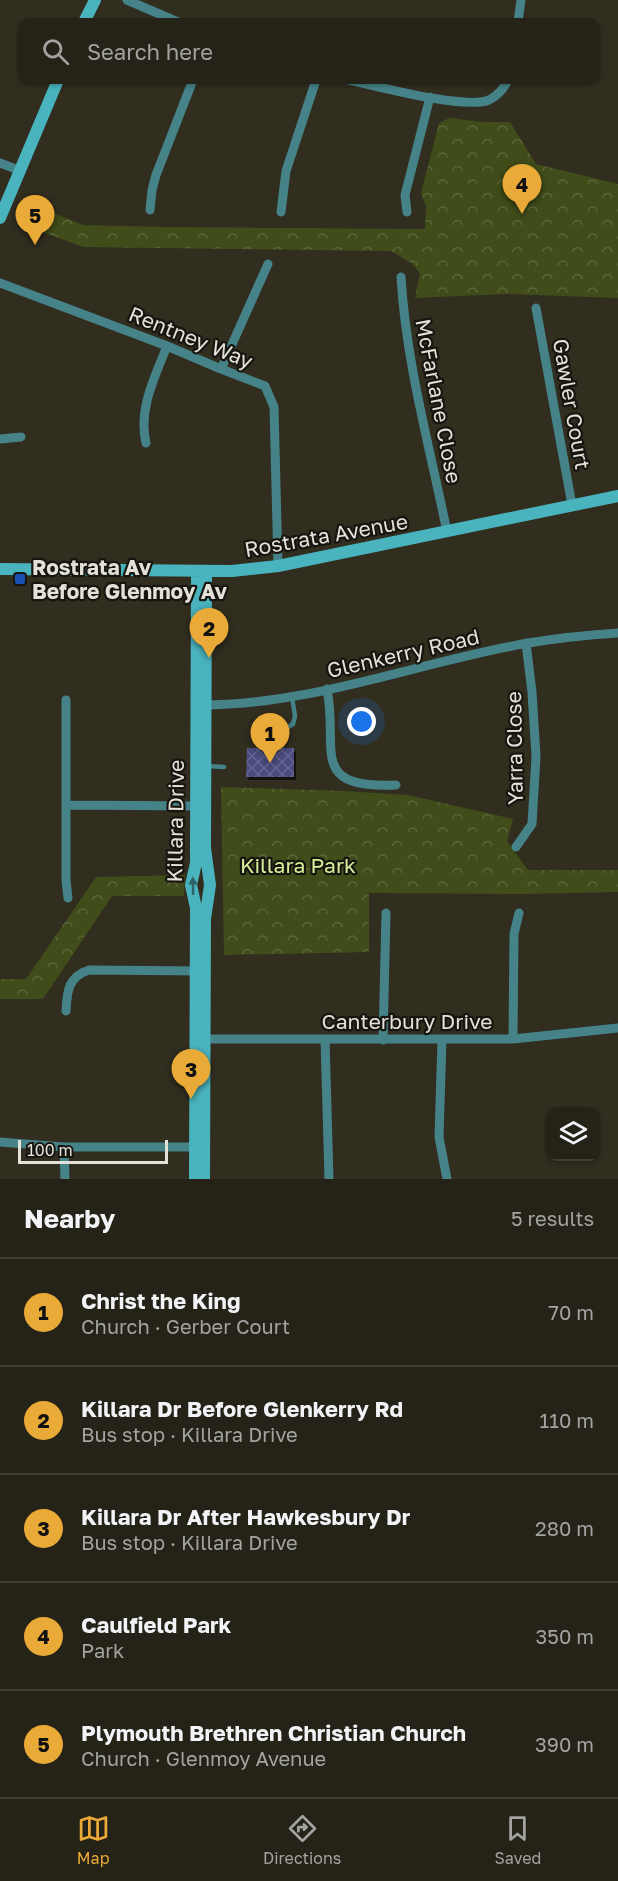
<!DOCTYPE html>
<html lang="en">
<head>
<meta charset="utf-8">
<style>
  body { margin:0; font-family:"Golos Text",sans-serif; background:#312f24; color:#f1f3f6 }
  .controls { position:absolute; right:18px; bottom:18px; display:grid; overflow:hidden; border-radius:12px; box-shadow:0 2px 4px #0004 }
  .controls button { width:54px; height:54px; display:grid; place-items:center; padding:0; border:0; border-bottom:2px solid #423f36; background:#252217; color:#f1f3f6; font:30px sans-serif }
  .scale { position:absolute; left:18px; bottom:15px; width:150px; box-sizing:border-box; padding-left:6px; border:3px solid #e4e1d9; border-top:0; font-size:16px; line-height:21px; white-space:nowrap; color:#e4e1d9; -webkit-text-stroke:4px #17150f; paint-order:stroke }
  .you { position:absolute; left:362px; top:722px; width:21px; height:21px; margin:-15px; border:4px solid #fff; border-radius:50%; background:#1a73e8; box-shadow:0 0 0 9px #1a73e833 }
  .badge { display:grid; place-items:center; width:39px; height:39px; border-radius:50%; background:#eaaa38; color:#111; font-size:20px; font-weight:700 }
  .pin { position:absolute; translate:-50% -50px; filter:drop-shadow(0 2px 3px #0008) }
  .pin::after { content:''; position:absolute; top:32px; width:21px; height:18px; background:inherit; clip-path:polygon(0 0,100% 0,50% 100%) }
  .list { margin:0; padding:0; list-style:none }
  h2 { display:flex; justify-content:space-between; align-items:center; height:78px; margin:0; padding:0 24px; font-size:26px }
  h2 small { font-size:20px; font-weight:400; color:#a3a4a1 }
  .list li { display:grid; grid-template-columns:39px 1fr auto; gap:18px; align-items:center; box-sizing:border-box; height:108px; padding:0 24px; border-top:2px solid #423f36 }
  .list b { display:block; font-size:22px; white-space:nowrap }
  .list p { margin:0; font-size:20px; white-space:nowrap; color:#a3a4a1 }
  .list em { font-size:20px; font-style:normal; color:#a3a4a1 }
  .icon { flex:none; width:33px; height:33px; fill:none; stroke:currentColor; stroke-width:2; stroke-linecap:round; stroke-linejoin:round }
  .map { position:relative; flex:none; width:618px; height:1179px; overflow:hidden }
  .search { position:absolute; background:#252217; box-shadow:0 2px 4px #0004; left:18px; right:18px; top:18px; height:66px; display:flex; align-items:center; gap:15px; box-sizing:border-box; padding:0 21px; border-radius:12px; color:#a3a4a1; font-size:22px }
  .sheet { height:618px; background:#252217 }
  nav { display:flex; justify-content:space-around; align-items:center; box-sizing:border-box; height:84px; border-top:2px solid #423f36; background:#252217; font-size:16px; color:#a3a4a1 }
  nav a { display:grid; justify-items:center; gap:3px }
  nav .on { color:#eaaa38 }
  .map>svg:first-child { display:block }
</style>
</head>
<body>
<div class="map">
<svg width="618" height="1179" viewBox="0 0 618 1179">
  <defs>
    <pattern id="park-crowns" width="20" height="18" patternUnits="userSpaceOnUse" patternTransform="scale(1.5)"><rect width="20" height="18" fill="#404c19"/><path d="M2 6a3 3 0 1 1 6 0M12 15a3 3 0 1 1 6 0" fill="none" stroke="#5b663a"/></pattern>
    <pattern id="building-cross-hatch" width="8" height="8" patternUnits="userSpaceOnUse" patternTransform="scale(1.5)"><rect width="8" height="8" fill="#4b4c7f"/><path d="M0 0l8 8M0 8l8-8" fill="none" stroke="#656691"/></pattern>
    <filter id="shadow"><feDropShadow dx="2" dy="3.5" stdDeviation="0" flood-color="#0009"/></filter>
  </defs>
  <rect width="100%" height="100%" fill="#312d1f"/>
  <path fill="url(#park-crowns)" d="M 449,118 L 483,122 L 510,122 L 536,164 L 618,184 L 618,298 L 505,294 L 415,298 L 420,273 L 411,263 L 391,251 L 83,247 L 18,223 L 26,202 L 83,225 L 168,227 L 425,229 L 426,206 L 421,193 L 439,123 Z
    M 221,787 L 344,791 L 408,795 L 513,819 L 507,841 L 528,870 L 618,870 L 618,892 L 526,894 L 369,893 L 369,952 L 224,955 Z
    M 185,875 L 184,896 L 112,896 L 43,999 L 0,999 L 0,979 L 26,979 L 96,877 Z"/>
  <path fill="url(#building-cross-hatch)" filter="url(#shadow)" d="M 247,748 L 294,748 L 294,777 L 246,777 Z"/>
  <g fill="none" stroke-linecap="round" stroke-linejoin="round">
    <path stroke="#458389" stroke-width="4.5" d="M 285,729 L 293,724 L 295,716 L 292,697
      M 206,766 L 224,767"/>
    <path stroke="#458389" stroke-width="9" d="M 127,0 L 178,22
      M 518,22 L 521,0
      M 349,80 C 377,86 465,110 489,100 C 497,96 504,88 508,80
      M 0,163 L 21,171
      M 150,210 L 152,190 L 156,175 L 193,80
      M 281,212 L 286,171 L 316,80
      M 407,212 L 405,195 L 430,97
      M 401,277 C 406,363 430,448 447,532
      M 0,283 L 167,346 L 221,369 L 265,386 L 274,407 L 278,566
      M 536,308 L 572,505
      M 221,369 L 268,264
      M 0,439 L 21,437
      M 146,443 C 138,409 155,377 167,346
      M 327,689 C 339,749 307,789 396,785
      M 66,700 L 66,880 L 68,898
      M 202,705 C 313,705 419,662 528,643 C 558,638 588,635 618,633
      M 66,805 L 202,806
      M 516,847 L 532,824 L 536,757 L 532,692 L 526,643
      M 66,1011 C 67,991 68,977 89,970 L 202,971
      M 201,1039 L 513,1039 L 618,1028
      M 325,1039 L 329,1179
      M 513,1039 L 514,934 L 519,913
      M 383,1040 L 386,913
      M 442,1040 L 439,1137 L 447,1179
      M 0,1142 L 64,1147 L 201,1147
      M 64,1147 L 65,1179"/>
    <path stroke="#49b3be" stroke-width="12" d="M 84,22 L 95,0
      M 0,218 L 58,80
      M 0,569 L 232,571 L 278,566 L 618,496
      M 195,1179 L 196,908 L 191,885 L 196,863 L 196,845 L 197,571
      M 204,1179 L 205,919 L 210,885 L 205,848 L 206,571"/>
  </g>
  <defs><path id="oneway-solid" d="M-6-.8H1V-3.2L6.5 0L1 3.2V.8H-6Z" transform="scale(1.5)"/></defs>
  <use fill="#306466" href="#oneway-solid" transform="translate(193 886) rotate(-91)"/>
  <rect fill="#1a4fb4" stroke="#17150f" stroke-width="2" x="14" y="573" width="12" height="12" rx="3"/>
  <g text-anchor="middle" dominant-baseline="central" stroke-width="4.5" stroke-linejoin="round" paint-order="stroke">
    <g font-size="21" fill="#e4e1d9" stroke="#17150f">
      <text transform="translate(191 337) rotate(22)">Rentney Way</text>
      <text transform="translate(439 401) rotate(79)">McFarlane Close</text>
      <text transform="translate(572 404) rotate(80)">Gawler Court</text>
      <text transform="translate(326 535) rotate(-10)">Rostrata Avenue</text>
      <text transform="translate(403 653) rotate(-13)">Glenkerry Road</text>
      <text transform="translate(514 748) rotate(-91)">Yarra Close</text>
      <text transform="translate(175 821) rotate(-89)">Killara Drive</text>
      <text x="407" y="1021">Canterbury Drive</text>
    </g>
    <g font-size="21" font-weight="bold" fill="#e4e1d9" stroke="#17150f" text-anchor="start">
      <text x="32" y="567">Rostrata Av<tspan x="32" dy="24">Before Glenmoy Av</tspan></text>
    </g>
    <g font-size="21" fill="#d7ef98" stroke="#17150f">
      <text x="298" y="865">Killara Park</text>
    </g>
  </g>
</svg>
<div class="controls">
<button><svg class="icon" aria-label="layers" viewBox="0 0 24 24"><path d="M12 4l9 5-9 5-9-5zM3 14l9 5 9-5"/></svg></button>
</div>
<div class="scale">100 m</div>
<div class="you"></div>
<div class="pin badge" style="left:270px;top:763px">1</div>
<div class="pin badge" style="left:209px;top:658px">2</div>
<div class="pin badge" style="left:191px;top:1099px">3</div>
<div class="pin badge" style="left:522px;top:214px">4</div>
<div class="pin badge" style="left:35px;top:245px">5</div>
<div class="search"><svg class="icon" aria-label="search" viewBox="0 0 24 24"><circle cx="10" cy="10" r="6"/><path d="M15 15l6 6"/></svg>Search here</div>
</div>
<section class="sheet">
<h2>Nearby<small>5 results</small></h2>
<ul class="list">
<li><span class="badge">1</span><div><b>Christ the King</b><p>Church · Gerber Court</p></div><em>70 m</em></li>
<li><span class="badge">2</span><div><b>Killara Dr Before Glenkerry Rd</b><p>Bus stop · Killara Drive</p></div><em>110 m</em></li>
<li><span class="badge">3</span><div><b>Killara Dr After Hawkesbury Dr</b><p>Bus stop · Killara Drive</p></div><em>280 m</em></li>
<li><span class="badge">4</span><div><b>Caulfield Park</b><p>Park</p></div><em>350 m</em></li>
<li><span class="badge">5</span><div><b>Plymouth Brethren Christian Church</b><p>Church · Glenmoy Avenue</p></div><em>390 m</em></li>
</ul>
</section>
<nav>
<a class="on"><svg class="icon" aria-label="map" viewBox="0 0 24 24"><path d="M3 6l6-2 6 2 6-2v14l-6 2-6-2-6 2zM9 4v14M15 6v14"/></svg>Map</a>
<a><svg class="icon" aria-label="directions" viewBox="0 0 24 24"><path d="M12 3l9 9-9 9-9-9zM9 14v-3h6M13 9l2 2-2 2"/></svg>Directions</a>
<a><svg class="icon" aria-label="saved" viewBox="0 0 24 24"><path d="M7 4h10v16l-5-4-5 4z"/></svg>Saved</a>
</nav>
</body>
</html>
